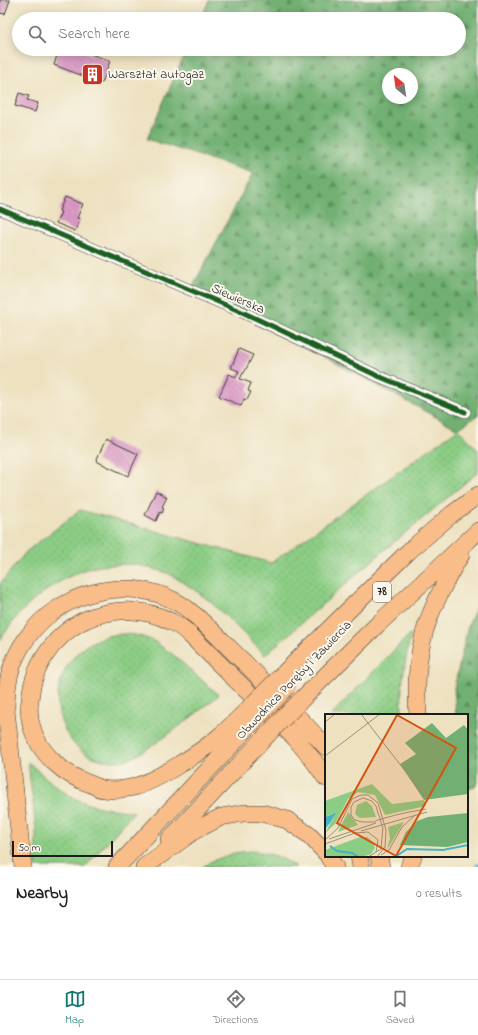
<!DOCTYPE html>
<html lang="en">
<head>
<meta charset="utf-8">
<style>
  body { margin:0; font-family:"Indie Flower",sans-serif; background:#f6f6f6; color:#222 }
  .compass { position:absolute; left:382px; top:68px; width:36px; height:36px; border-radius:50%; background:#fff; box-shadow:0 2px 10px #0003; rotate:331deg }
  .scale { position:absolute; left:12px; bottom:10px; width:101px; box-sizing:border-box; padding-left:4px; border:2px solid #1c1c1c; border-top:0; font-size:11px; line-height:14px; white-space:nowrap; color:#1c1c1c; -webkit-text-stroke:3px #fbf7ec; paint-order:stroke }
  .list { margin:0; padding:0; list-style:none }
  h2 { display:flex; justify-content:space-between; align-items:center; height:52px; margin:0; padding:0 16px; font-size:17px }
  h2 small { font-size:13px; font-weight:400; color:#767676 }
  .icon { flex:none; width:22px; height:22px; fill:none; stroke:currentColor; stroke-width:2; stroke-linecap:round; stroke-linejoin:round }
  .map { position:relative; flex:none; width:478px; height:867px; overflow:hidden }
  .search { position:absolute; background:#fff; box-shadow:0 2px 10px #0003; left:12px; right:12px; top:12px; height:44px; display:flex; align-items:center; gap:10px; box-sizing:border-box; padding:0 14px; border-radius:22px; color:#767676; font-size:15px }
  .sheet { height:112px; background:#fff }
  nav { display:flex; justify-content:space-around; align-items:center; box-sizing:border-box; height:56px; border-top:1px solid #e0e0e0; background:#fff; font-size:11px; color:#767676 }
  nav a { display:grid; justify-items:center; gap:2px }
  nav .on { color:#0f766e }
  .map>svg:first-child { display:block }
</style>
</head>
<body>
<div class="map">
<svg width="478" height="867" viewBox="0 0 478 867">
  <defs>
    <pattern id="grass-dots" width="8" height="8" patternUnits="userSpaceOnUse"><rect width="8" height="8" fill="#8ccd85"/><path d="M2 2h.1M6 6h.1" fill="none" stroke="#78af72" stroke-width="1.8" stroke-linecap="round"/></pattern>
    <pattern id="forest-firs" width="22" height="20" patternUnits="userSpaceOnUse"><rect width="22" height="20" fill="#71b072"/><path d="M5 1l3.5 6h-7zM16 11l3.5 6h-7z" fill="#5c8e5d"/></pattern>
    <pattern id="building-back-hatch" width="6" height="6" patternUnits="userSpaceOnUse"><rect width="6" height="6" fill="#dc9ac6"/><path d="M-1 5l2 2M0 0l6 6M5-1l2 2" fill="none" stroke="#bc84aa"/></pattern>
  </defs>
  <rect width="100%" height="100%" fill="#fbf7ec"/>
  <filter id="ink" filterUnits="userSpaceOnUse"><feTurbulence type="fractalNoise" baseFrequency=".025" numOctaves="2"/><feDisplacementMap in="SourceGraphic" scale="8" xChannelSelector="R" yChannelSelector="G"/><feConvolveMatrix kernelMatrix="1 2 1 2 8 2 1 2 1" color-interpolation-filters="sRGB"/></filter>
  <filter id="wash" filterUnits="userSpaceOnUse"><feTurbulence type="fractalNoise" baseFrequency=".012" numOctaves="4" result="noise"/><feDisplacementMap in="SourceGraphic" scale="16" xChannelSelector="R" yChannelSelector="G"/><feGaussianBlur stdDeviation="0.9" result="paint"/><feColorMatrix in="noise" values="0 0 0 0 0 0 0 0 0 0 0 0 0 0 0 0 0 1.4 0 .05"/><feComposite in="paint" operator="in"/></filter>
  <g filter="url(#wash)">
    <rect width="100%" height="100%" fill="#ede1c0"/>
    <path fill="url(#grass-dots)" stroke="#547450" d="M 458,429 L 478,450 L 478,472 L 375,558 L 265,655 L 225,615 L 206,598 L 186,584 L 168,573 L 135,564 L 108,565 L 88,568 L 64,579 L 41,594 L 23,610 L 13,621 L 0,640 L 0,584 L 26,552 L 80,510 L 271,563 Z
      M 411,633 C 405,660 400,687 402,715 L 331,715 Z
      M 125,634 L 135,635 L 146,638 L 155,642 L 172,654 L 219,695 C 195,714 171,734 145,750 C 139,754 133,758 126,760 C 116,762 106,761 96,758 C 81,753 71,743 64,728 C 47,692 66,649 104,637 C 111,635 118,634 125,634 Z
      M 28,762 C 43,775 57,789 74,798 C 92,808 114,809 134,812 L 85,867 L 36,867 L 36,828 Z
      M 250,851 C 269,853 281,856 296,867 L 203,867 L 210,862 L 234,853 Z"/>
    <path fill="url(#forest-firs)" stroke="#466647" fill-rule="evenodd" d="M 209,0 L 478,0 L 478,415 L 458,429 L 242,312 L 191,290 L 253,173 L 147,139 L 187,49 L 459,49 L 459,19 L 201,19 ZM 388,74 L 412,74 L 412,98 L 388,98 Z
      M 478,602 L 478,784 L 467,790 L 467,715 L 456,715 L 454,688 L 468,626 Z"/>
    <g fill="none" stroke-linecap="round" stroke-linejoin="round">
      <path stroke="#45b3c1" stroke-width="4" d="M 478,867 L 478,865"/>
    </g>
    <g id="blocks">
      <path fill="url(#building-back-hatch)" d="M 0,0 L 10,0 L 5,14 L 0,13 Z
        M 59,49 L 77,49 L 110,61 L 102,83 L 54,65 Z
        M 19,93 L 29,96 L 27,100 L 38,103 L 35,112 L 15,106 Z
        M 65,197 L 83,204 L 77,218 L 80,219 L 75,231 L 56,223 L 61,212 L 59,211 Z
        M 239,349 L 253,355 L 244,373 L 243,373 L 240,379 L 251,383 L 248,391 L 251,392 L 247,400 L 244,399 L 241,406 L 219,396 L 229,374 L 236,377 L 239,371 L 231,368 Z
        M 106,439 L 138,454 L 128,476 L 96,461 Z
        M 156,491 L 167,497 L 162,507 L 164,508 L 162,513 L 160,512 L 156,521 L 145,515 Z"/>
    </g>
  </g>
  <g filter="url(#ink)">
    <use href="#blocks" fill-opacity="0" stroke="#3b3a35" stroke-width="1"/>
    <g fill="none" stroke-linecap="round" stroke-linejoin="round">
      <defs>
        <path id="street" d="M 0,209 L 242,312 L 378,376 L 465,412"/>
        <path id="primary" d="M 280,677 L 409,551 L 452,514 L 478,495
          M 302,699 L 377,625 L 478,531
          M 246,711 C 238,719 230,727 222,734 C 210,745 195,755 180,764 C 166,773 151,782 134,787 C 125,789 113,791 104,789 C 100,789 96,787 93,785 C 65,776 38,754 31,724 C 29,716 29,707 30,700 C 33,661 61,626 98,615 C 123,608 149,610 172,622 C 177,624 182,628 187,632 L 296,739 L 314,761 L 326,778
          M 418,715 C 416,691 417,662 423,638 C 427,620 435,603 443,587 C 449,575 454,565 461,555
          M 169,840 L 269,733
          M 328,856 L 335,867
          M 359,856 L 361,867
          M 379,856 L 381,867
          M 23,867 L 6,710 C 6,698 7,685 10,673 C 17,647 35,623 57,609 C 95,584 148,581 186,608 C 194,614 202,621 209,628 C 221,639 232,651 244,662 C 272,690 300,718 326,747
          M 117,867 L 255,720
          M 144,867 L 194,831 L 221,817 L 244,813 L 262,813 L 287,820 L 309,835 L 326,853
          M 409,867 L 413,856"/>
      </defs>
      <use href="#street" stroke="#3b3a35" stroke-width="12"/>
      <use href="#primary" stroke="#3b3a35" stroke-width="18"/>
      <use href="#street" stroke="#fff" stroke-width="11"/>
      <use href="#primary" stroke="#f8bd89" stroke-width="17"/>
      <defs>
        <path id="primary-bridge" d="M 246,711 L 280,677
          M 255,720 L 288,686
          M 269,733 L 302,699"/>
      </defs>
      <use href="#primary-bridge" stroke="#3b3a35" stroke-width="18" stroke-linecap="butt"/>
      <use href="#primary-bridge" stroke="#f8bd89" stroke-width="17"/>
      <defs>
        <path id="cycleway" d="M 0,209 L 242,312 L 378,376 L 465,412"/>
      </defs>
      <use href="#cycleway" stroke="#fbf7ec" stroke-width="8"/>
      <use href="#cycleway" stroke="#1b5e20" stroke-width="5"/>
    </g>
  </g>
  <defs>
    <symbol id="building-square" viewBox="-11 -11 22 22"><rect x="-9" y="-9" width="18" height="18" rx="4" fill="#c8321e" stroke="#fbf7ec"/><path d="M-4-6H4V6H1V3H-1V6H-4ZM-2.5-4.3h1.7v1.8h-1.7ZM.8-4.3h1.7v1.8H.8ZM-2.5-1h1.7V.8h-1.7ZM.8-1h1.7V.8H.8Z" fill="#fff"/></symbol>
  </defs>
  <g fill-rule="evenodd">
    <use href="#building-square" x="80" y="62" width="25" height="25"/>
  </g>
  <g text-anchor="middle" dominant-baseline="central" stroke-width="4" stroke-linejoin="round" paint-order="stroke">
    <rect fill="#fbf7ec" stroke="#5f5e5a" stroke-width="1" x="373" y="582" width="18" height="20" rx="3"/>
    <g font-size="12" font-weight="bold" fill="#1c1c1c">
      <text x="382" y="592">78</text>
    </g>
    <g font-size="13" fill="#1c1c1c" stroke="#fbf7ec" text-anchor="start">
      <text x="108" y="74">Warsztat autogaz</text>
    </g>
    <g font-size="13" fill="#1c1c1c" stroke="#fbf7ec">
      <text transform="translate(238 299) rotate(24)">Siewierska</text>
      <text transform="translate(294 680) rotate(-46)">Obwodnica Poręby i Zawiercia</text>
    </g>
  </g>
  <g transform="translate(325 714)">
    <rect width="143" height="143" fill="#ede1c0"/>
    <path d="M 47,70 L 67,90 L 99,86 L 101,92 L 60,101 L 50,81 L 33,78 L 23,85 L 10,110 L 0,119 L 9,103 L 7,100 L 0,103 L 0,87 ZM 41,87 L 47,92 L 51,103 L 35,104 L 30,100 L 32,91 ZM 23,98 L 33,111 L 13,118 ZM 79,108 L 65,131 L 62,135 L 65,125 L 63,113 ZM 35,123 L 42,123 L 48,128 L 50,134 L 46,140 L 37,143 L 0,143 L 0,136 Z" fill="#8ccd85"/>
    <path d="M 107,9 L 121,24 L 139,11 L 143,16 L 143,80 L 99,86 L 75,50 L 91,40 L 80,29 ZM 143,99 L 143,128 L 122,133 L 75,131 L 81,118 L 92,107 L 103,103 Z" fill="#71b072"/>
    <path d="M 11,99 L 5,109 L 0,115 L 0,103 Z" fill="#45b3c1"/>
    <path fill="none" stroke="#45b3c1" stroke-width="2" d="M 5,132 L 12,137 L 27,139 L 33,143M 70,143 L 82,135 L 118,136 L 143,131"/>
    <path fill="none" stroke="#99927e" stroke-width="1" d="M 36,0 L 101,84M 0,8 L 10,0M 0,42 L 55,0M 36,117 L 102,98M 4,125 L 51,109M 0,126 L 13,114 L 27,85 L 36,81 L 43,81 L 53,89 L 61,116 L 60,133 L 52,143M 0,130 L 30,119 L 43,118 L 53,126 L 51,138M 56,141 L 64,136 L 77,113 L 89,102M 43,143 L 56,135 L 58,113 L 57,112 L 55,104 L 53,99 L 51,92 L 47,87 L 38,84 L 29,88 L 26,93 L 26,101 L 30,106 L 37,108 L 49,108 L 53,106 L 60,104 L 71,101 L 84,98 L 101,95"/>
    <path fill="#d4530e" fill-opacity="0.15" stroke="#d4530e" stroke-width="2" d="M 72,1 L 131,34 L 71,142 L 12,109 Z"/>
    <rect width="143" height="143" fill="none" stroke="#1c1c1c" stroke-width="2"/>
  </g>
</svg>
<svg class="compass" viewBox="-18 -18 36 36"><path d="M0-13l5 13h-10z" fill="#e53935"/><path d="M0 13l5-13h-10z" fill="#767676"/></svg>
<div class="scale">50 m</div>
<div class="search"><svg class="icon" aria-label="search" viewBox="0 0 24 24"><circle cx="10" cy="10" r="6"/><path d="M15 15l6 6"/></svg>Search here</div>
</div>
<section class="sheet">
<h2>Nearby<small>0 results</small></h2>
<ul class="list">
</ul>
</section>
<nav>
<a class="on"><svg class="icon" aria-label="map" viewBox="0 0 24 24"><path d="M3 6l6-2 6 2 6-2v14l-6 2-6-2-6 2zM9 4v14M15 6v14"/></svg>Map</a>
<a><svg class="icon" aria-label="directions" viewBox="0 0 24 24"><path d="M12 3l9 9-9 9-9-9zM9 14v-3h6M13 9l2 2-2 2"/></svg>Directions</a>
<a><svg class="icon" aria-label="saved" viewBox="0 0 24 24"><path d="M7 4h10v16l-5-4-5 4z"/></svg>Saved</a>
</nav>
</body>
</html>
